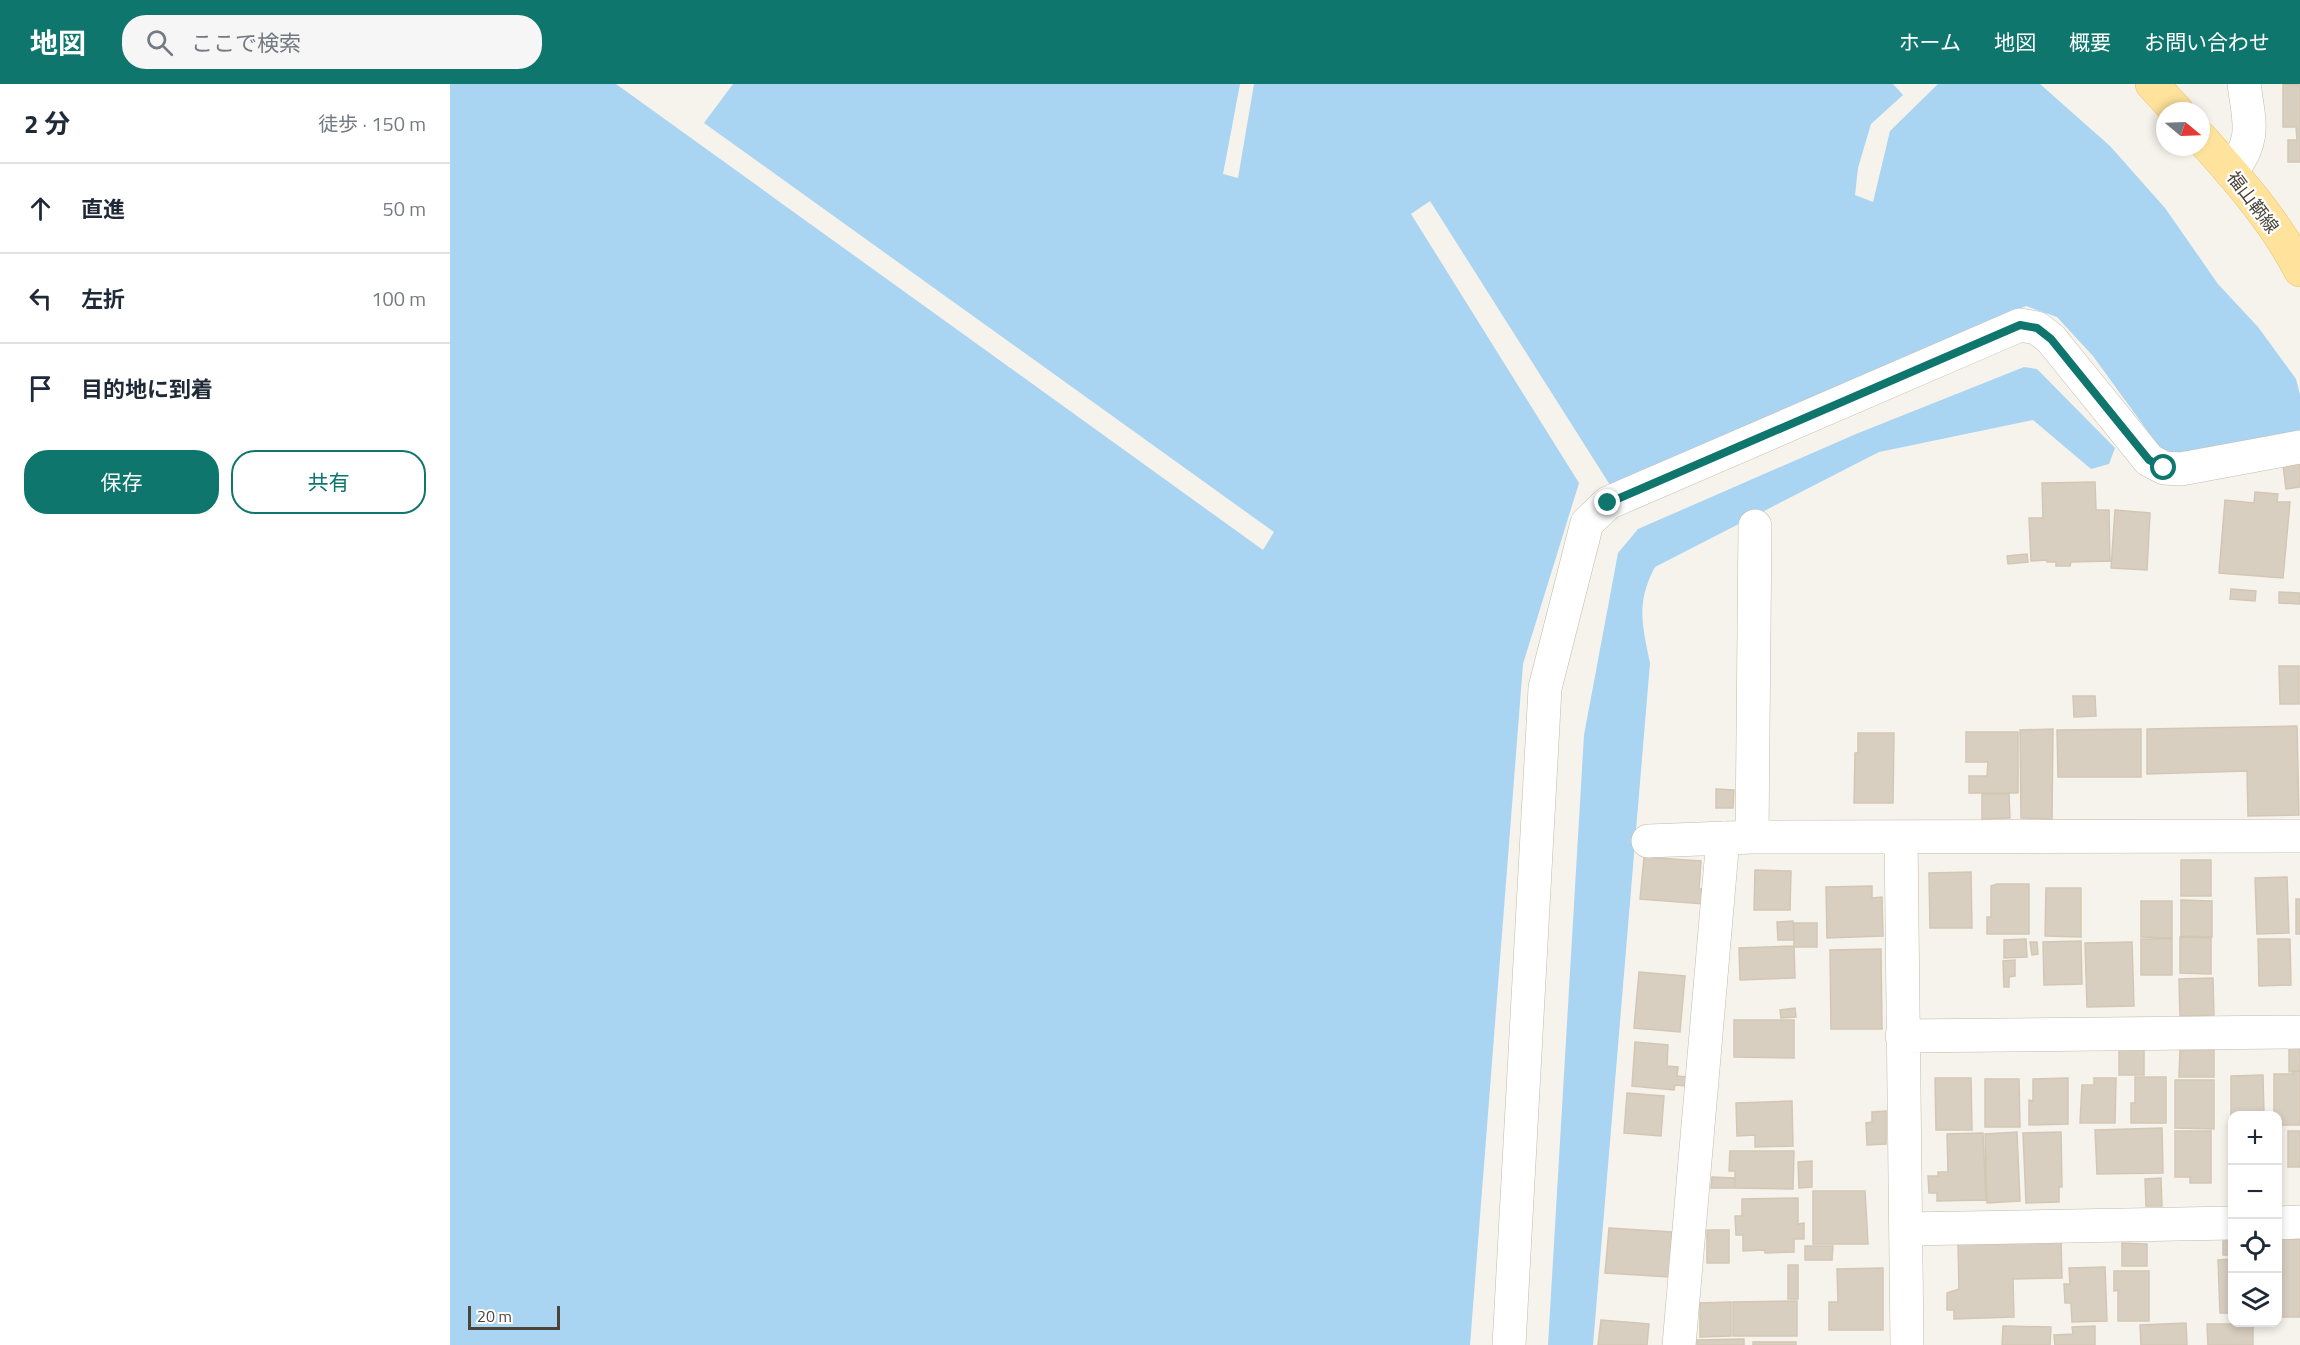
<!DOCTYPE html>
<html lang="ja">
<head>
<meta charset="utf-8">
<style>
  body { margin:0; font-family:"Titillium Web","Noto Sans JP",sans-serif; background:#f6f6f7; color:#1f2937 }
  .controls { position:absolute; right:18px; bottom:18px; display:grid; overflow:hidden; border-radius:12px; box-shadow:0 3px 9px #0003 }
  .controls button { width:54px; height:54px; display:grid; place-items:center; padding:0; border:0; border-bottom:2px solid #e0e1e3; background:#fff; color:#1f2937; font:30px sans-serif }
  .compass { position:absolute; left:1706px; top:18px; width:54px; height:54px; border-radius:50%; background:#fff; box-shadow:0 3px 9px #0003; rotate:109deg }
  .scale { position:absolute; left:18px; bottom:15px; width:92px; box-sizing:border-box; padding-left:6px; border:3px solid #4b4439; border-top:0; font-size:16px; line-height:21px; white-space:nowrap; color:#4b4439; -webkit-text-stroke:4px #fff; paint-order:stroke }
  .stop { position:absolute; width:18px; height:18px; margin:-14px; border:4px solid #0f766e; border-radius:50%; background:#fff }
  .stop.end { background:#0f766e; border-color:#fff; box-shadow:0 2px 6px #0008 }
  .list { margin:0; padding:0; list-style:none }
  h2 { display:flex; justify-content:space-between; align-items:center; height:78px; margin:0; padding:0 24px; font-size:26px }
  h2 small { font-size:20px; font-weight:400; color:#747a83 }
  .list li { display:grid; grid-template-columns:39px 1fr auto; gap:18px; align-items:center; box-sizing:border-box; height:90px; padding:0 24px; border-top:2px solid #e0e1e3 }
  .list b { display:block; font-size:22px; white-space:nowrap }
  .list em { font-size:20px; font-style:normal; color:#747a83 }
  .actions { display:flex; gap:12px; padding:18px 24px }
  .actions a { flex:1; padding:14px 0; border:2px solid #0f766e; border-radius:24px; text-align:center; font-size:21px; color:#0f766e }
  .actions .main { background:#0f766e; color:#fff }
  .icon { flex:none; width:33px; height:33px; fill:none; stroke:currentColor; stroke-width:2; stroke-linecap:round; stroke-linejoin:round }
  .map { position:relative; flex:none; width:1850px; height:1261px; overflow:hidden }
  header { display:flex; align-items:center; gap:36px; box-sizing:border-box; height:84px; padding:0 30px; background:#0f766e; color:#fff }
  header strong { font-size:28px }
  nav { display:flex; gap:33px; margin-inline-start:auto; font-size:21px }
  .search { width:420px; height:54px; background:#f6f6f7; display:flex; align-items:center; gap:15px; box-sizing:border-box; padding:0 21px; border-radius:24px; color:#747a83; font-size:22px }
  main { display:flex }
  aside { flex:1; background:#fff }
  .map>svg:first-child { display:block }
</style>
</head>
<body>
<header>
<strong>地図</strong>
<div class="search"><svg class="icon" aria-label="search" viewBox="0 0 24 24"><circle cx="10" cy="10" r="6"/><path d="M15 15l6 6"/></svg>ここで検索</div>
<nav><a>ホーム</a><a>地図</a><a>概要</a><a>お問い合わせ</a></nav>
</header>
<main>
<aside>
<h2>2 分<small>徒歩 · 150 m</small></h2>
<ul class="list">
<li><svg class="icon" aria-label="ahead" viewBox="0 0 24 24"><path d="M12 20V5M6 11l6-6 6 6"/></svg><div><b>直進</b></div><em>50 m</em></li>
<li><svg class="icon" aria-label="left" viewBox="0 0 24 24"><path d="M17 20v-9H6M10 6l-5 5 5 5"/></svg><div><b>左折</b></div><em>100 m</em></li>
<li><svg class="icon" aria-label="arrive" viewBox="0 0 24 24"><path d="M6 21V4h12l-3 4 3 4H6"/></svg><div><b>目的地に到着</b></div></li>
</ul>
<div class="actions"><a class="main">保存</a><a>共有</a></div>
</aside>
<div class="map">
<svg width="1850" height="1261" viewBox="0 0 1850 1261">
  <rect width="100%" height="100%" fill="#f6f3ec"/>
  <path fill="#a9d4f2" d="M 0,0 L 166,0 L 813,466 L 824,448 L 254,39 L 283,0 L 790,0 L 773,90 L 788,94 L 804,0 L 1443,0 L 1453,11 L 1421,40 L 1408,84 L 1405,111 L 1423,118 L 1440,47 L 1488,0 L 1590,0 L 1660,62 L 1715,124 L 1768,200 L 1808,243 L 1846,295 L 1850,311 L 1850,346 L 1715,371 L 1643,272 L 1607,233 L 1576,222 L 1160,401 L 980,117 L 961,130 L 1129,399 L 1073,580 L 1020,1261 L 0,1261 Z
    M 1574,283 L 1587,285 L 1665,364 L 1659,380 L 1641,385 L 1583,336 L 1429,368 L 1205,483 C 1186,518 1192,541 1200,579 L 1143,1261 L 1098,1261 L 1134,651 L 1168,469 L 1188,445 L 1406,350 Z"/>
  <path fill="#d8cfc1" stroke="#d3c7b4" stroke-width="1.5" d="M 1833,0 L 1850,1 L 1850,78 L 1838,78 L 1838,56 L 1847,56 L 1846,43 L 1833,43 Z
    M 1850,379 L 1850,403 L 1836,405 L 1833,381 Z
    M 1645,398 L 1646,426 L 1659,426 L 1660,477 L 1621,478 L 1620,482 L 1606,482 L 1606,478 L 1597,478 L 1597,476 L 1581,477 L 1579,434 L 1593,434 L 1592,399 Z
    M 1805,408 L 1828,410 L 1827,418 L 1840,418 L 1833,494 L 1769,489 L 1775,416 L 1804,419 Z
    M 1665,426 L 1700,429 L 1697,486 L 1661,484 Z
    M 1577,470 L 1578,478 L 1558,480 L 1557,472 Z
    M 1781,505 L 1806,507 L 1805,517 L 1780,515 Z
    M 1829,508 L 1850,509 L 1850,520 L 1829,519 Z
    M 1829,582 L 1849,582 L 1849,620 L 1830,620 Z
    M 1623,612 L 1645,612 L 1646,632 L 1624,633 Z
    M 1847,642 L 1849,731 L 1798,732 L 1797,687 L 1697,690 L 1697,645 Z
    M 1603,645 L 1602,735 L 1571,734 L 1570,646 Z
    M 1691,645 L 1691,693 L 1608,693 L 1607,646 Z
    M 1516,648 L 1568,648 L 1568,709 L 1519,709 L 1519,692 L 1537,692 L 1538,678 L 1516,678 Z
    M 1408,649 L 1444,649 L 1443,719 L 1404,719 L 1405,669 L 1408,669 Z
    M 1266,705 L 1284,706 L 1283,724 L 1266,724 Z
    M 1532,710 L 1559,710 L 1560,734 L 1532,735 Z
    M 1194,773 L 1251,777 L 1249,805 L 1256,805 L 1254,820 L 1190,815 Z
    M 1731,776 L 1761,776 L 1761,812 L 1731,812 Z
    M 1305,786 L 1341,787 L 1340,826 L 1304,826 Z
    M 1521,788 L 1522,844 L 1480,844 L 1479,789 Z
    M 1837,793 L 1839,849 L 1807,850 L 1805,794 Z
    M 1547,800 L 1579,800 L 1579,850 L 1537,850 L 1537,833 L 1541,833 L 1541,802 Z
    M 1422,802 L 1422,814 L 1432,813 L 1433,852 L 1377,854 L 1376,803 Z
    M 1596,804 L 1631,804 L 1631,853 L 1595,852 Z
    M 1846,815 L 1850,815 L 1850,850 L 1846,850 Z
    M 1731,816 L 1762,817 L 1762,853 L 1731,852 Z
    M 1691,817 L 1722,817 L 1722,854 L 1691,853 Z
    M 1343,837 L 1344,856 L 1328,856 L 1327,838 Z
    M 1344,839 L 1367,839 L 1367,863 L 1344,863 Z
    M 1730,853 L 1761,854 L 1761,890 L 1730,889 Z
    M 1576,855 L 1577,873 L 1554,874 L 1554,856 Z
    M 1691,855 L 1722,855 L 1722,891 L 1691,891 Z
    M 1808,855 L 1840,855 L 1841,901 L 1809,902 Z
    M 1631,857 L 1632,900 L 1594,901 L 1593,858 Z
    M 1580,858 L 1587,858 L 1588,870 L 1582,871 Z
    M 1682,858 L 1684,922 L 1637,923 L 1635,859 Z
    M 1344,862 L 1345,894 L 1290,896 L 1289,864 Z
    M 1431,865 L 1432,945 L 1381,945 L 1380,866 Z
    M 1565,876 L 1565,892 L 1559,893 L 1559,903 L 1554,903 L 1553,877 Z
    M 1189,888 L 1235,892 L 1230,948 L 1184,944 Z
    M 1763,894 L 1764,931 L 1730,932 L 1729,895 Z
    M 1345,924 L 1346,933 L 1331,934 L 1330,926 Z
    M 1284,936 L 1344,936 L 1344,974 L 1284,973 Z
    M 1185,958 L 1218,961 L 1217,982 L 1228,983 L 1227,992 L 1237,993 L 1237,1002 L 1225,1001 L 1224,1006 L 1182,1002 Z
    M 1839,964 L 1850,964 L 1850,987 L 1839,988 Z
    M 1694,965 L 1694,991 L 1669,991 L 1669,966 Z
    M 1730,966 L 1764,966 L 1764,993 L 1729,993 Z
    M 1842,987 L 1850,987 L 1850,1041 L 1828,1041 L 1828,1032 L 1824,1032 L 1824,990 L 1843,990 Z
    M 1813,991 L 1814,1032 L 1782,1032 L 1781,1041 L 1781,992 Z
    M 1685,993 L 1716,993 L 1716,1039 L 1681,1039 L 1681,1019 L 1685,1019 Z
    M 1485,994 L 1521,994 L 1522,1046 L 1486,1046 Z
    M 1618,994 L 1618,1040 L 1579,1041 L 1579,1016 L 1583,1017 L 1583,995 Z
    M 1644,994 L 1666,994 L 1665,1039 L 1630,1039 L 1632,1001 L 1644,1001 Z
    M 1535,995 L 1569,995 L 1570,1043 L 1535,1043 Z
    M 1725,996 L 1764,996 L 1764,1045 L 1725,1044 Z
    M 1177,1009 L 1214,1012 L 1211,1052 L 1174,1049 Z
    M 1342,1017 L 1343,1062 L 1305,1063 L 1305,1051 L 1287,1052 L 1286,1019 Z
    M 1436,1027 L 1436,1060 L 1417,1061 L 1416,1039 L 1422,1038 L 1422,1028 Z
    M 1712,1044 L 1713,1089 L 1647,1090 L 1645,1046 Z
    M 1725,1047 L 1761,1047 L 1761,1099 L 1740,1099 L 1740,1093 L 1725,1093 Z
    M 1838,1047 L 1850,1047 L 1850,1083 L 1838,1083 Z
    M 1567,1048 L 1570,1117 L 1537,1119 L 1535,1050 Z
    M 1611,1048 L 1612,1103 L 1609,1103 L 1609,1118 L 1576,1119 L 1573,1049 Z
    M 1533,1049 L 1536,1116 L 1487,1117 L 1487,1109 L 1479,1109 L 1478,1092 L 1488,1092 L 1488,1088 L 1498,1088 L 1497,1050 Z
    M 1280,1067 L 1344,1067 L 1343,1105 L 1285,1104 L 1285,1087 L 1279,1087 Z
    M 1362,1077 L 1362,1103 L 1349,1104 L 1348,1078 Z
    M 1262,1093 L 1285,1094 L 1285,1104 L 1261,1104 Z
    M 1711,1094 L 1712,1122 L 1696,1122 L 1695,1095 Z
    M 1363,1107 L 1415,1107 L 1418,1160 L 1363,1160 Z
    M 1348,1114 L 1348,1140 L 1354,1139 L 1354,1155 L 1344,1155 L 1344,1168 L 1315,1169 L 1315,1166 L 1293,1167 L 1293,1151 L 1286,1151 L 1285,1132 L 1292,1132 L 1292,1115 Z
    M 1159,1144 L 1222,1148 L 1219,1193 L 1155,1189 Z
    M 1257,1146 L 1279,1146 L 1279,1179 L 1257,1179 Z
    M 1828,1155 L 1850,1155 L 1850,1233 L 1828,1233 Z
    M 1773,1157 L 1782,1157 L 1782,1171 L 1773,1171 Z
    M 1611,1158 L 1612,1194 L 1563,1195 L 1564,1233 L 1504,1235 L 1504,1226 L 1497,1226 L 1497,1209 L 1509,1205 L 1508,1159 Z
    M 1672,1159 L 1697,1160 L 1697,1182 L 1672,1182 Z
    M 1355,1162 L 1383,1162 L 1382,1176 L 1355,1176 Z
    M 1782,1175 L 1782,1229 L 1770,1229 L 1768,1176 Z
    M 1338,1181 L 1348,1181 L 1348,1215 L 1338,1215 Z
    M 1655,1183 L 1657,1237 L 1622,1238 L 1621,1219 L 1615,1219 L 1614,1200 L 1620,1200 L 1619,1184 Z
    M 1433,1184 L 1433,1246 L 1379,1246 L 1379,1218 L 1388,1218 L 1387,1185 Z
    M 1664,1187 L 1699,1187 L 1699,1237 L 1668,1237 L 1668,1206 L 1664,1207 Z
    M 1347,1217 L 1347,1252 L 1283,1252 L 1283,1218 Z
    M 1281,1218 L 1281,1252 L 1250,1253 L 1250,1219 Z
    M 1151,1236 L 1199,1240 L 1197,1261 L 1148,1261 Z
    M 1736,1239 L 1737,1261 L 1691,1261 L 1690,1241 Z
    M 1757,1240 L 1803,1240 L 1803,1261 L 1758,1261 Z
    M 1553,1242 L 1601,1243 L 1600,1261 L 1552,1261 Z
    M 1645,1242 L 1645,1261 L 1605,1261 L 1604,1251 L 1623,1250 L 1622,1243 Z
    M 1294,1255 L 1294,1261 L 1247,1261 L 1247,1256 Z
    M 1303,1258 L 1346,1258 L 1346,1261 L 1303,1261 Z"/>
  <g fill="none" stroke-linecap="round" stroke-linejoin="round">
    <defs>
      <path id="minor" d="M 1781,88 C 1807,55 1799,38 1794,0
        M 1302,753 L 1305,442
        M 1451,753 L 1457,1261
        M 1198,757 L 1302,753 L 1850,752
        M 1452,952 L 1850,948
        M 1828,1139 L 1850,1138
        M 1456,1145 L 1782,1139
        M 1059,1261 L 1095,604 L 1137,439 L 1158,419 L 1570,241 L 1587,244 L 1601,255 L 1699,376 L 1714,384 L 1731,385 L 1850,363
        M 1229,1261 L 1273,754"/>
      <path id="major" d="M 1702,0 L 1727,27
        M 1751,54 C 1787,94 1826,138 1850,186"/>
    </defs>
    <use href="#minor" stroke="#c2bbae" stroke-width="34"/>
    <use href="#major" stroke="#e6c16a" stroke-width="34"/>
    <use href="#minor" stroke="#fff" stroke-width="33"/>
    <use href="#major" stroke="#ffe39c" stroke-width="33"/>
  </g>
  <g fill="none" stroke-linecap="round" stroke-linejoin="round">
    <path stroke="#0f766e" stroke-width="8" d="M 1158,419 L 1570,241 L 1587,244 L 1601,255 L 1699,376 L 1714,384"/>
  </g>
  <g text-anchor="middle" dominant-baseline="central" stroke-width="4.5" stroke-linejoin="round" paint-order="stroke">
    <g font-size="18" fill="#4b4439" stroke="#fff">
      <text transform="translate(1803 118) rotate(53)">福山鞆線</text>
    </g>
  </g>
</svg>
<div class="controls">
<button>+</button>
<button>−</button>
<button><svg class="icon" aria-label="locate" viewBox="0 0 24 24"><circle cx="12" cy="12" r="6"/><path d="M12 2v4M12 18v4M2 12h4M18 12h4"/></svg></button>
<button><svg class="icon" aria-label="layers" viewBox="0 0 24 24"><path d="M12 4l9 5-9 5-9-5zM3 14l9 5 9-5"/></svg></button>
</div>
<svg class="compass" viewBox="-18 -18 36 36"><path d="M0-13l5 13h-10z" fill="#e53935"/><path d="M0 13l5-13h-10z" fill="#747a83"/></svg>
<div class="scale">20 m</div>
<div class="stop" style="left:1714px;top:384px"></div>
<div class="stop end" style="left:1158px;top:419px"></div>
</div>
</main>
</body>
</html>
